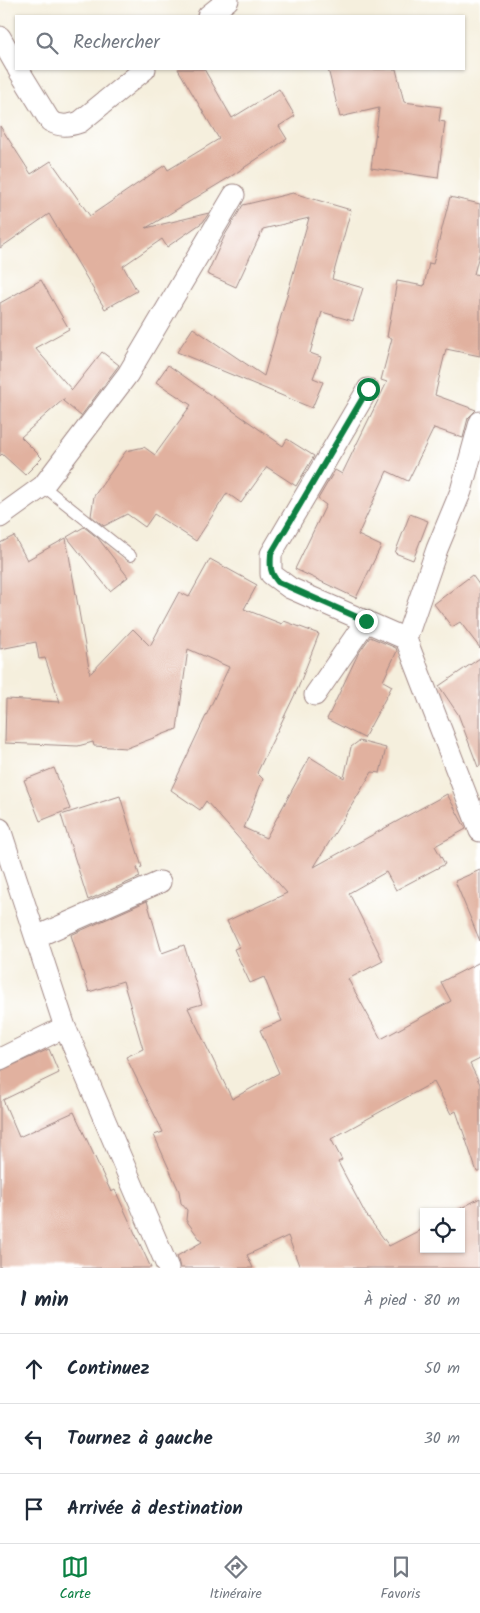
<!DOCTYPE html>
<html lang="fr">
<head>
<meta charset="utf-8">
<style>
  body { margin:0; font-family:Kalam,sans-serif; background:#f6f6f7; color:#1f2937 }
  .controls { position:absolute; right:15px; bottom:15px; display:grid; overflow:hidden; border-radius:0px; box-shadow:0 1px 4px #0004 }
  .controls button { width:45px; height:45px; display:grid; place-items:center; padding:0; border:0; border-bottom:1px solid #e0e1e3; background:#fff; color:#1f2937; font:25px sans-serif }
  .stop { position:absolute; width:15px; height:15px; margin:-11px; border:4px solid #0b8043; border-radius:50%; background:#fff }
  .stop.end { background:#0b8043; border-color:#fff; box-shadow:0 1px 5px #0008 }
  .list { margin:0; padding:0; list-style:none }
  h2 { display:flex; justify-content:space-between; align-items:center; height:65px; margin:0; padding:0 20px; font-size:21px }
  h2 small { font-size:16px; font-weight:400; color:#747a83 }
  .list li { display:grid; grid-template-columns:32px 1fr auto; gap:15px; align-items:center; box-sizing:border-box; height:70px; padding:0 20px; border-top:1px solid #e0e1e3 }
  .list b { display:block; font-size:19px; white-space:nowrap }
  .list em { font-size:16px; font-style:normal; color:#747a83 }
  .icon { flex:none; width:28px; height:28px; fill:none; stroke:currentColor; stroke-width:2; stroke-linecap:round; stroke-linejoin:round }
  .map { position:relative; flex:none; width:480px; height:1268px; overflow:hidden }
  .search { position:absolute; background:#fff; box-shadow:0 1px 4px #0004; left:15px; right:15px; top:15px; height:55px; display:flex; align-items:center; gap:12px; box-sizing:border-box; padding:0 18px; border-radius:0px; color:#747a83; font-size:19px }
  .sheet { height:275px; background:#fff }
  nav { display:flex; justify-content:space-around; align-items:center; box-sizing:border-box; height:70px; border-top:1px solid #e0e1e3; background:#fff; font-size:14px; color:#747a83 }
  nav a { display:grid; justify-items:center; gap:2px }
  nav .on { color:#0b8043 }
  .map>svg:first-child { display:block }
</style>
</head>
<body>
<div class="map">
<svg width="480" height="1268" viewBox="0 0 480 1268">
  <rect width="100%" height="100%" fill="#fff"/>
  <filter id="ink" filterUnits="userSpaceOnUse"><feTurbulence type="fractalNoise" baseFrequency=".02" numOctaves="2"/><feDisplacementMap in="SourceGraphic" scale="10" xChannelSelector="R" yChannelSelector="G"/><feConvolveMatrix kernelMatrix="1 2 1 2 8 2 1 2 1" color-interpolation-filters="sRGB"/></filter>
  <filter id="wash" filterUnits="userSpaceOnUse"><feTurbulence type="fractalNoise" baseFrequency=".0096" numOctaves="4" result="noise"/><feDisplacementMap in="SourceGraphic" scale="20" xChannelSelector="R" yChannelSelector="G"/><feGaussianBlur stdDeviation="1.12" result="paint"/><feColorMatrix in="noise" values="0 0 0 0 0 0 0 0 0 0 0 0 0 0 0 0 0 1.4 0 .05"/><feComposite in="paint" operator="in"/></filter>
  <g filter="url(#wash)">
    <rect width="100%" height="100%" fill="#f5efdd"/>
    <g id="blocks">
      <path fill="#e1b19f" d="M 178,69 L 204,69 L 232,118 L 279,89 L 295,116 L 279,126 L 287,139 L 230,177 L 146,228 L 209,213 L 203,222 L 167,247 L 162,239 L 123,266 L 137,291 L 105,309 L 49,214 L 0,248 L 0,126 L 31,174 L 51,161 L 90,216 L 165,165 L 168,170 L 219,139 Z
        M 328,69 L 396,69 L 404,102 L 441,107 L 439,121 L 445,122 L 438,178 L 371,168 L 379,108 L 340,117 Z
        M 293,193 L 351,210 L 332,279 L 363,288 L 353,321 L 322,312 L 310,353 L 321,357 L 313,378 L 323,382 L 312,408 L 177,352 L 193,328 L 264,376 L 309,218 L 263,229 L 236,287 L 207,274 L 225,235 L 243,205 Z
        M 450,197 L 480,204 L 480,251 L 474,274 L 480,275 L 480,356 L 446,349 L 435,395 L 476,410 L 468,418 L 463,438 L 434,428 L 408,481 L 387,471 L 358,535 L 381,546 L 356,598 L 295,569 L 326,505 L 318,499 L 335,470 L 342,474 L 387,382 L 381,380 L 392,338 L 387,337 L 397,281 L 424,286 L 429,263 L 433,264 Z
        M 41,280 L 69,329 L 35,348 L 72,390 L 102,352 L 119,365 L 81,416 L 63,401 L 65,398 L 21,437 L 42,458 L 25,475 L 2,454 L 0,456 L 0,303 Z
        M 168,365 L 283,446 L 287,439 L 314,456 L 296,486 L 267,467 L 241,503 L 227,493 L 196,541 L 154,514 L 145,527 L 127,514 L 104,526 L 91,516 L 94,496 L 126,451 L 144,447 L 155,455 L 191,405 L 156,382 Z
        M 410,514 L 428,521 L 413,560 L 395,553 Z
        M 84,527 L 98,538 L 128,577 L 110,591 L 67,537 Z
        M 14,536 L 27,560 L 66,538 L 90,674 L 133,629 L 150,646 L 179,592 L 189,597 L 210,559 L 257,585 L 244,609 L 282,624 L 284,621 L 319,634 L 298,688 L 257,773 L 263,779 L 244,828 L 266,838 L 310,757 L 344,778 L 351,747 L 359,741 L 386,748 L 380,773 L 372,772 L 314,867 L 447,794 L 466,829 L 435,846 L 445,864 L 396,890 L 386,872 L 349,893 L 383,961 L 348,979 L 381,1039 L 451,1001 L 441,982 L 480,962 L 480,1059 L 470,1064 L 480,1084 L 480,1172 L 477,1172 L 456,1111 L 451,1114 L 434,1082 L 331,1139 L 342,1160 L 338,1162 L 365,1213 L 389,1246 L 424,1228 L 424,1249 L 461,1249 L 461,1212 L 454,1212 L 480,1198 L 480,1268 L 300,1268 L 288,1236 L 247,1255 L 253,1268 L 180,1268 L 177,1256 L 202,1242 L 186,1220 L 187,1210 L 181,1203 L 179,1191 L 154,1135 L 163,1132 L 126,1057 L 143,1049 L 123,981 L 89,992 L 71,935 L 147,901 L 162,953 L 184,945 L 202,1004 L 188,1008 L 232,1099 L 279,1073 L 260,1030 L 282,1021 L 264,977 L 250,983 L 234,949 L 239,947 L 227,921 L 287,893 L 206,801 L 200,810 L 171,790 L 229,667 L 188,649 L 177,729 L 127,748 L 94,746 L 93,742 L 78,746 L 5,743 L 6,699 L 60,702 L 45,658 L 39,659 L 36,642 L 0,649 L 0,543 Z
        M 472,575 L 480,586 L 480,648 L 460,622 L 452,627 L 434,604 Z
        M 370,637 L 396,648 L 397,651 L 383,681 L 392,686 L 364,738 L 327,719 L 358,654 Z
        M 480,658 L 480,766 L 478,767 L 458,714 L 439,686 Z
        M 54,768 L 70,809 L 40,821 L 24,780 Z
        M 120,796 L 142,867 L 137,868 L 140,877 L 88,900 L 61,815 Z
        M 480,870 L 480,941 L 455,881 Z
        M 49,1049 L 59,1073 L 3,1100 L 19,1137 L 74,1112 L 111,1192 L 115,1190 L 151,1268 L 0,1268 L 0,1071 Z"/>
    </g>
  </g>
  <g filter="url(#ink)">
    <use href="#blocks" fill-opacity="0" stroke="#a08784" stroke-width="1"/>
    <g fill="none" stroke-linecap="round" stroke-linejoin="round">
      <defs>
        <path id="lane" d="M 43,486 L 131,556"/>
        <path id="street" d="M 208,16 L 228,0
          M 0,37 L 16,65
          M 18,69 L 50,121 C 61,127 68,126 80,122 L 145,69
          M 368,389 L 271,554 L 271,574 L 290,588 L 406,639
          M 480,422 L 461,491 L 437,549 L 406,639 L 480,831
          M 0,517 L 43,486 L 128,374 L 234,195
          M 315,695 L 366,621
          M 0,829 L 65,1027 L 168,1268
          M 36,937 L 160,882
          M 0,1059 L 65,1027"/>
      </defs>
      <use href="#lane" stroke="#a08784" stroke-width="12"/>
      <use href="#street" stroke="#a08784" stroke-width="23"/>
      <use href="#lane" stroke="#fff" stroke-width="10"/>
      <use href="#street" stroke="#fff" stroke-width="21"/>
    </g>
  </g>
  <g fill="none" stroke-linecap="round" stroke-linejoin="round" filter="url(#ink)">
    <path stroke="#0b8043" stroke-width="6" d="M 366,621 L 278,582 C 270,573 270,567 271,554 L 368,389"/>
  </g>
</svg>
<div class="controls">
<button><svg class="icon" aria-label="locate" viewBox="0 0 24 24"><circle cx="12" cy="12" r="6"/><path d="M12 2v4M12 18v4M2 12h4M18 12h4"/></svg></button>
</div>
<div class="stop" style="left:368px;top:389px"></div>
<div class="stop end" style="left:366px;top:621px"></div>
<div class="search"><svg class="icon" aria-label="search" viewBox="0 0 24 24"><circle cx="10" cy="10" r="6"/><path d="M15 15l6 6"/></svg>Rechercher</div>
</div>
<section class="sheet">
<h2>1 min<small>À pied · 80 m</small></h2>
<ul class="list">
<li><svg class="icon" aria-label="ahead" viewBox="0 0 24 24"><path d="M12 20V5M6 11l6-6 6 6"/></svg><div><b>Continuez</b></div><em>50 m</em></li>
<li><svg class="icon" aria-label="left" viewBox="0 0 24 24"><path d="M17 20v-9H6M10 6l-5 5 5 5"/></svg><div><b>Tournez à gauche</b></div><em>30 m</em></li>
<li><svg class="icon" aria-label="arrive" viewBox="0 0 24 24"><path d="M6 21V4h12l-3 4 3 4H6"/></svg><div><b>Arrivée à destination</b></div></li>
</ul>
</section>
<nav>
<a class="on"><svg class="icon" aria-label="map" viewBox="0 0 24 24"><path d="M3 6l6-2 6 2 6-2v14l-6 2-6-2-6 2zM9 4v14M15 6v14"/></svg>Carte</a>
<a><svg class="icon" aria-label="directions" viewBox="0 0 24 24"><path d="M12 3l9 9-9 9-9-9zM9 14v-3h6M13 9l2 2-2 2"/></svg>Itinéraire</a>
<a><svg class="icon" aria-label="saved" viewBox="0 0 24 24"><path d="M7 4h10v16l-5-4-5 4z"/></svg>Favoris</a>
</nav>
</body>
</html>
